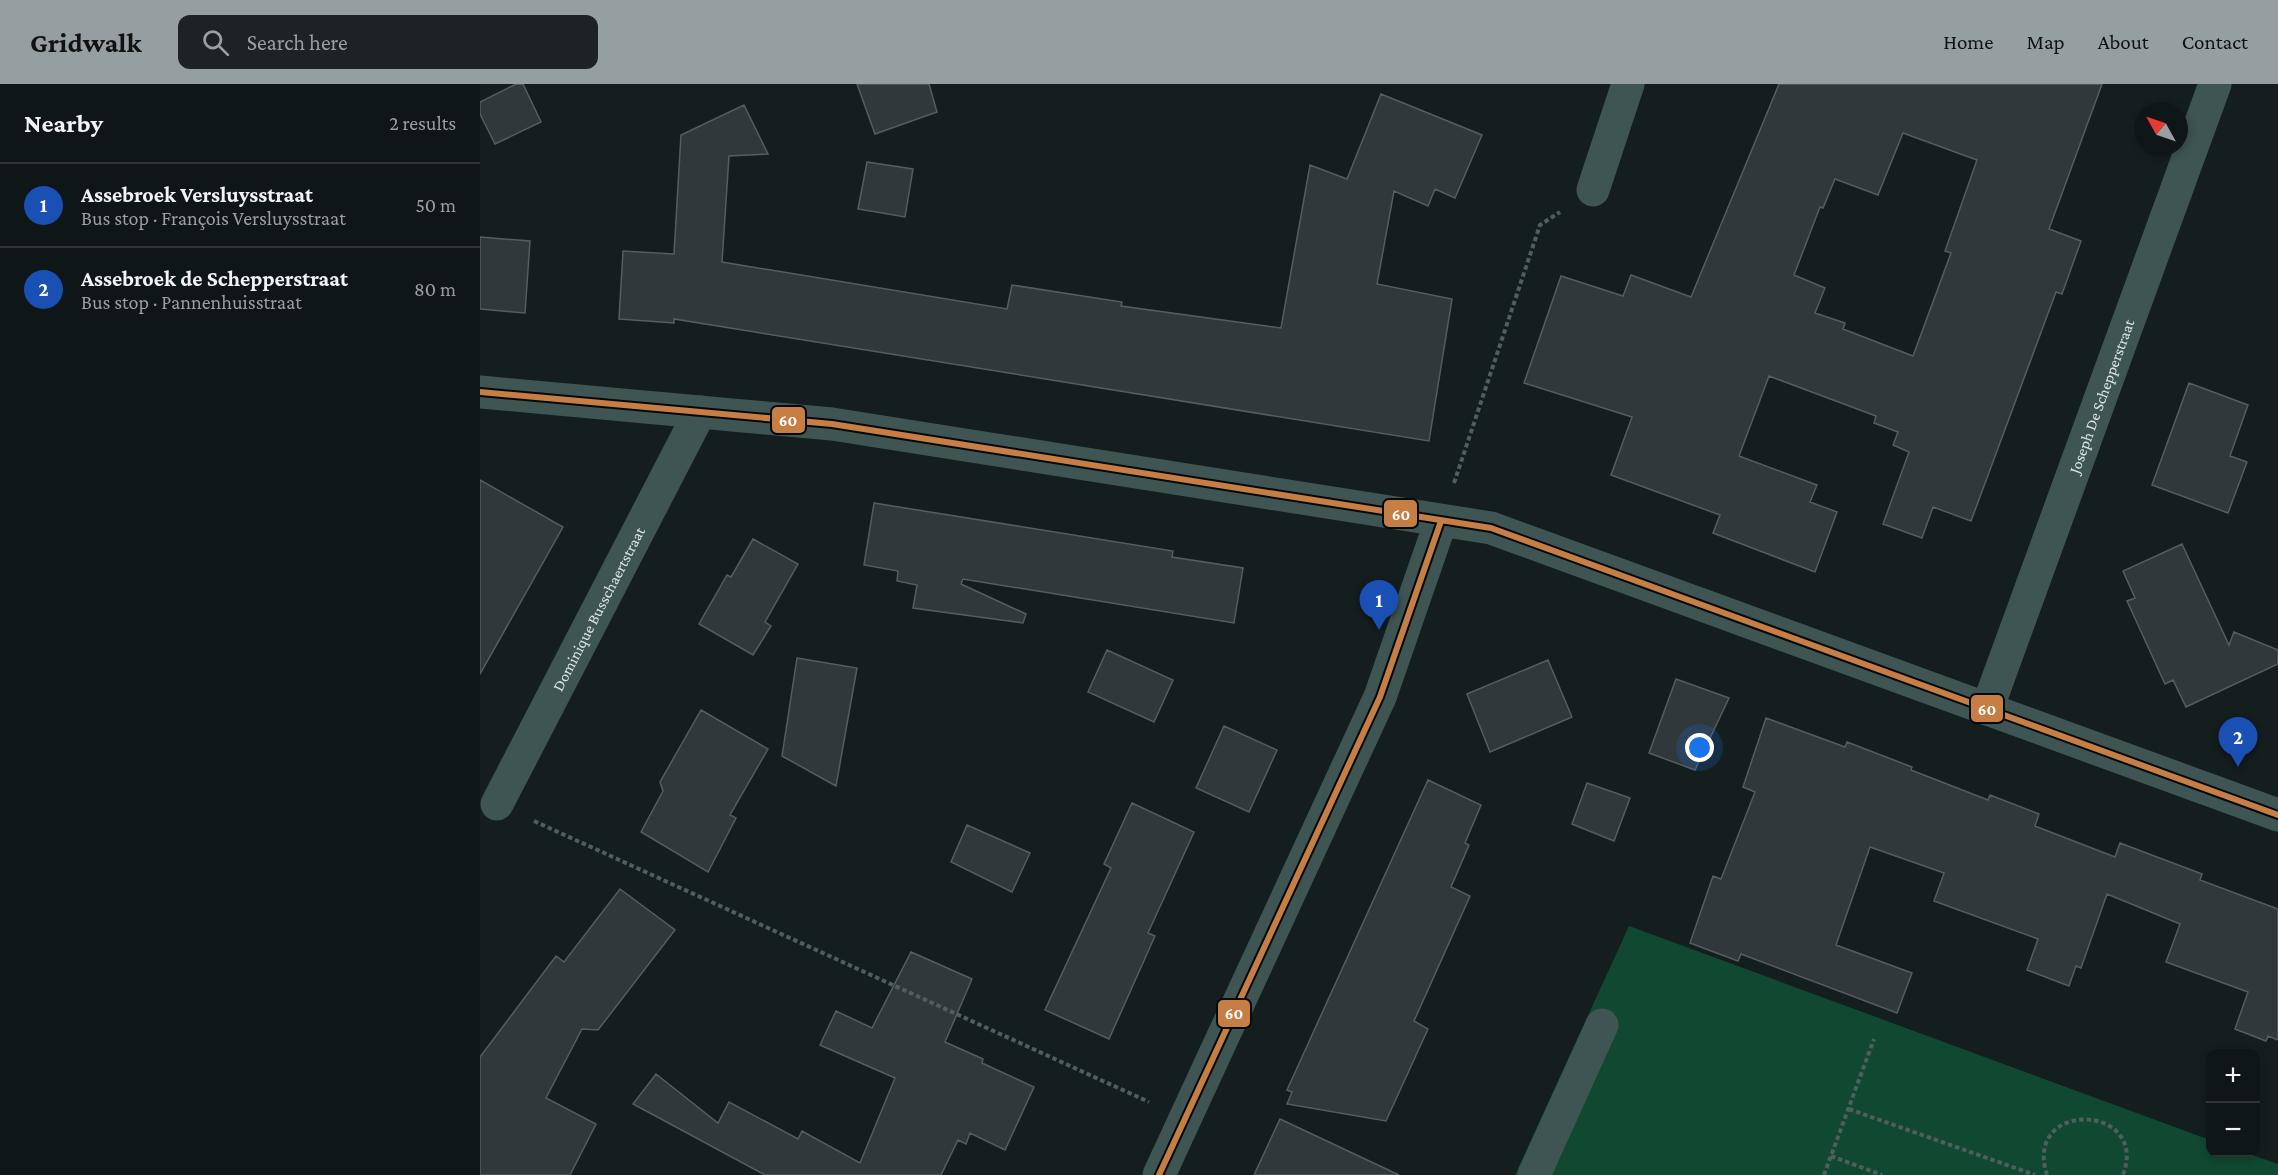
<!DOCTYPE html>
<html lang="en">
<head>
<meta charset="utf-8">
<style>
  body { margin:0; font-family:"Crimson Pro",serif; background:#1d2324; color:#f1f3f6 }
  .controls { position:absolute; right:18px; bottom:18px; display:grid; overflow:hidden; border-radius:12px; box-shadow:0 3px 9px #0003 }
  .controls button { width:54px; height:54px; display:grid; place-items:center; padding:0; border:0; border-bottom:2px solid #2f3536; background:#0f1617; color:#f1f3f6; font:30px sans-serif }
  .compass { position:absolute; left:1654px; top:18px; width:54px; height:54px; border-radius:50%; background:#0f1617; box-shadow:0 3px 9px #0003; rotate:310deg }
  .you { position:absolute; left:1220px; top:664px; width:21px; height:21px; margin:-15px; border:4px solid #fff; border-radius:50%; background:#1a73e8; box-shadow:0 0 0 9px #1a73e833 }
  .badge { display:grid; place-items:center; width:39px; height:39px; border-radius:50%; background:#959fa1; color:#fff; font-size:20px; font-weight:700 }
  .pin { position:absolute; translate:-50% -50px; filter:drop-shadow(0 2px 3px #0008) }
  .pin::after { content:''; position:absolute; top:32px; width:21px; height:18px; background:inherit; clip-path:polygon(0 0,100% 0,50% 100%) }
  .list { margin:0; padding:0; list-style:none }
  h2 { display:flex; justify-content:space-between; align-items:center; height:78px; margin:0; padding:0 24px; font-size:26px }
  h2 small { font-size:20px; font-weight:400; color:#9b9fa1 }
  .list li { display:grid; grid-template-columns:39px 1fr auto; gap:18px; align-items:center; box-sizing:border-box; height:84px; padding:0 24px; border-top:2px solid #2f3536 }
  .list b { display:block; font-size:22px; white-space:nowrap }
  .list p { margin:0; font-size:20px; white-space:nowrap; color:#9b9fa1 }
  .list em { font-size:20px; font-style:normal; color:#9b9fa1 }
  .icon { flex:none; width:33px; height:33px; fill:none; stroke:currentColor; stroke-width:2; stroke-linecap:round; stroke-linejoin:round }
  .map { position:relative; flex:none; width:1798px; height:1091px; overflow:hidden }
  header { display:flex; align-items:center; gap:36px; box-sizing:border-box; height:84px; padding:0 30px; background:#959fa1; color:#111 }
  header strong { font-size:28px }
  nav { display:flex; gap:33px; margin-inline-start:auto; font-size:21px }
  .search { width:420px; height:54px; background:#1d2324; display:flex; align-items:center; gap:15px; box-sizing:border-box; padding:0 21px; border-radius:12px; color:#9b9fa1; font-size:22px }
  main { display:flex }
  aside { flex:1; background:#0f1617 }
  .map>svg:first-child { display:block }
</style>
</head>
<body>
<header>
<strong>Gridwalk</strong>
<div class="search"><svg class="icon" aria-label="search" viewBox="0 0 24 24"><circle cx="10" cy="10" r="6"/><path d="M15 15l6 6"/></svg>Search here</div>
<nav><a>Home</a><a>Map</a><a>About</a><a>Contact</a></nav>
</header>
<main>
<aside>
<h2>Nearby<small>2 results</small></h2>
<ul class="list">
<li><span class="badge" style="background:#1a4fb4">1</span><div><b>Assebroek Versluysstraat</b><p>Bus stop · François Versluysstraat</p></div><em>50 m</em></li>
<li><span class="badge" style="background:#1a4fb4">2</span><div><b>Assebroek de Schepperstraat</b><p>Bus stop · Pannenhuisstraat</p></div><em>80 m</em></li>
</ul>
</aside>
<div class="map">
<svg width="1798" height="1091" viewBox="0 0 1798 1091">
  <rect width="100%" height="100%" fill="#141e1f"/>
  <path fill="#114831" d="M 1149,842 L 1730,1056 L 1730,1068 L 1766,1069 L 1798,1080 L 1798,1091 L 1035,1091 Z"/>
  <path fill="#31383b" stroke="#555d5f" stroke-width="1.5" fill-rule="evenodd" d="M 36,0 L 43,0 L 61,38 L 15,60 L 0,30 L 0,18 Z
    M 377,0 L 449,0 L 457,28 L 395,50 Z
    M 1299,0 L 1622,0 L 1569,145 L 1601,157 L 1582,210 L 1576,208 L 1491,437 L 1453,423 L 1442,454 L 1403,440 L 1429,368 L 1413,361 L 1418,348 L 1394,339 L 1396,332 L 1289,292 L 1259,372 L 1337,401 L 1330,418 L 1357,428 L 1335,488 L 1233,449 L 1240,431 L 1131,391 L 1152,333 L 1044,299 L 1081,192 L 1143,212 L 1151,191 L 1211,213 ZM 1423,49 L 1497,76 L 1465,167 L 1471,169 L 1433,272 L 1363,245 L 1365,239 L 1335,229 L 1345,204 L 1314,191 L 1340,123 L 1343,124 L 1355,95 L 1398,111 Z
    M 901,10 L 1002,51 L 975,114 L 955,105 L 948,122 L 914,107 L 897,200 L 972,215 L 949,357 L 194,235 L 194,239 L 139,235 L 143,167 L 194,170 L 201,51 L 264,21 L 288,70 L 249,72 L 242,178 L 527,225 L 532,201 L 642,218 L 641,222 L 801,244 L 830,81 L 867,95 Z
    M 387,78 L 433,85 L 425,133 L 378,125 Z
    M 0,153 L 50,157 L 45,229 L 0,225 Z
    M 1709,299 L 1768,321 L 1750,372 L 1767,378 L 1748,429 L 1672,401 Z
    M 0,396 L 83,443 L 0,590 Z
    M 394,419 L 693,467 L 692,473 L 763,484 L 754,539 L 483,495 L 481,500 L 546,530 L 543,539 L 433,524 L 437,501 L 417,497 L 418,487 L 384,481 Z
    M 273,455 L 318,480 L 285,538 L 291,542 L 273,571 L 219,540 L 247,491 L 251,493 Z
    M 1702,460 L 1749,561 L 1754,548 L 1798,566 L 1798,580 L 1706,623 L 1693,596 L 1685,600 L 1647,517 L 1655,514 L 1643,487 Z
    M 627,566 L 693,596 L 674,638 L 608,608 Z
    M 317,574 L 377,584 L 356,702 L 302,672 Z
    M 1068,576 L 1092,633 L 1010,668 L 987,610 Z
    M 1196,595 L 1249,614 L 1215,686 L 1169,669 Z
    M 221,626 L 288,665 L 250,731 L 256,734 L 228,788 L 161,748 L 183,707 L 180,698 Z
    M 1286,634 L 1365,663 L 1367,658 L 1432,683 L 1431,686 L 1508,716 L 1510,711 L 1559,730 L 1555,742 L 1635,773 L 1640,759 L 1722,790 L 1720,796 L 1798,825 L 1798,956 L 1788,952 L 1786,957 L 1755,945 L 1768,908 L 1686,878 L 1700,840 L 1627,810 L 1601,884 L 1596,882 L 1589,902 L 1547,886 L 1558,855 L 1454,817 L 1464,789 L 1390,763 L 1356,861 L 1432,889 L 1417,929 L 1261,870 L 1258,877 L 1210,859 L 1233,792 L 1241,795 L 1275,708 L 1263,703 Z
    M 744,642 L 797,666 L 769,728 L 716,704 Z
    M 948,696 L 1001,721 L 985,759 L 989,761 L 971,803 L 990,812 L 934,937 L 948,945 L 906,1037 L 807,1020 L 812,1008 L 807,1006 Z
    M 1107,699 L 1150,714 L 1134,757 L 1092,740 Z
    M 652,719 L 714,748 L 668,849 L 675,852 L 629,955 L 565,926 L 631,784 L 624,780 Z
    M 487,741 L 550,769 L 532,808 L 471,778 Z
    M 140,805 L 195,846 L 118,946 L 102,945 L 66,1014 L 116,1040 L 90,1091 L 0,1091 L 0,973 L 76,872 L 84,878 Z
    M 431,868 L 492,895 L 465,958 L 503,975 L 502,979 L 554,1003 L 525,1066 L 490,1049 L 486,1060 L 478,1056 L 461,1091 L 285,1091 L 153,1020 L 176,990 L 238,1039 L 249,1018 L 318,1055 L 322,1047 L 380,1079 L 415,994 L 340,961 L 356,927 L 392,944 Z
    M 800,1035 L 919,1091 L 774,1091 Z"/>
  <g fill="none" stroke-linecap="round" stroke-linejoin="round">
    <path stroke="#4f5f5d" stroke-width="4" stroke-dasharray="4.5 3" stroke-linecap="butt" d="M 974,399 L 1060,141 L 1080,128
      M 54,737 L 669,1018
      M 1369,1025 L 1555,1091
      M 1351,1072 L 1402,1091
      M 1344,1091 L 1394,955
      M 1567,1091 C 1542,1015 1670,1019 1643,1091"/>
    <g stroke="#3f5553" stroke-width="33">
      <path d="M 1113,106 L 1148,0"/>
      <path d="M 0,308 L 352,340 L 1011,444 L 1798,731"/>
      <path id="s1" d="M 1507,625 L 1735,0"/>
      <path id="s2" d="M 17,720 L 220,328"/>
      <path d="M 679,1091 L 900,613 L 961,437"/>
      <path d="M 1054,1091 L 1122,941"/>
    </g>
    <defs>
      <path id="bus-1" d="M 0,308 L 352,340 L 1011,444 L 1798,731
        M 679,1091 L 900,613 L 961,437"/>
    </defs>
    <use href="#bus-1" stroke="#04090a" stroke-width="10"/>
    <use href="#bus-1" stroke="#c67e44" stroke-width="6"/>
  </g>
  <g text-anchor="middle" dominant-baseline="central" stroke-width="4.5" stroke-linejoin="round" paint-order="stroke">
    <g font-size="16" fill="#dae5e7" stroke="#04090a">
      <text stroke="none"><textPath href="#s1" startOffset="333">Joseph De Schepperstraat</textPath></text>
      <text stroke="none"><textPath href="#s2" startOffset="220">Dominique Busschaertstraat</textPath></text>
    </g>
  </g>
  <g stroke="#04090a" stroke-width="2">
    <rect x="291" y="322" width="35" height="28" rx="6" fill="#c67e44"/>
    <rect x="903" y="415" width="35" height="29" rx="6" fill="#c67e44"/>
    <rect x="1490" y="610" width="34" height="29" rx="6" fill="#c67e44"/>
    <rect x="737" y="915" width="34" height="29" rx="6" fill="#c67e44"/>
  </g>
  <g font-size="16" text-anchor="middle" font-weight="bold" fill="#fff">
    <text x="308" y="342">60</text>
    <text x="921" y="436">60</text>
    <text x="1507" y="631">60</text>
    <text x="754" y="935">60</text>
  </g>
</svg>
<div class="controls">
<button>+</button>
<button>−</button>
</div>
<svg class="compass" viewBox="-18 -18 36 36"><path d="M0-13l5 13h-10z" fill="#e53935"/><path d="M0 13l5-13h-10z" fill="#9b9fa1"/></svg>
<div class="you"></div>
<div class="pin badge" style="left:899px;top:546px;background:#1a4fb4">1</div>
<div class="pin badge" style="left:1758px;top:683px;background:#1a4fb4">2</div>
</div>
</main>
</body>
</html>
